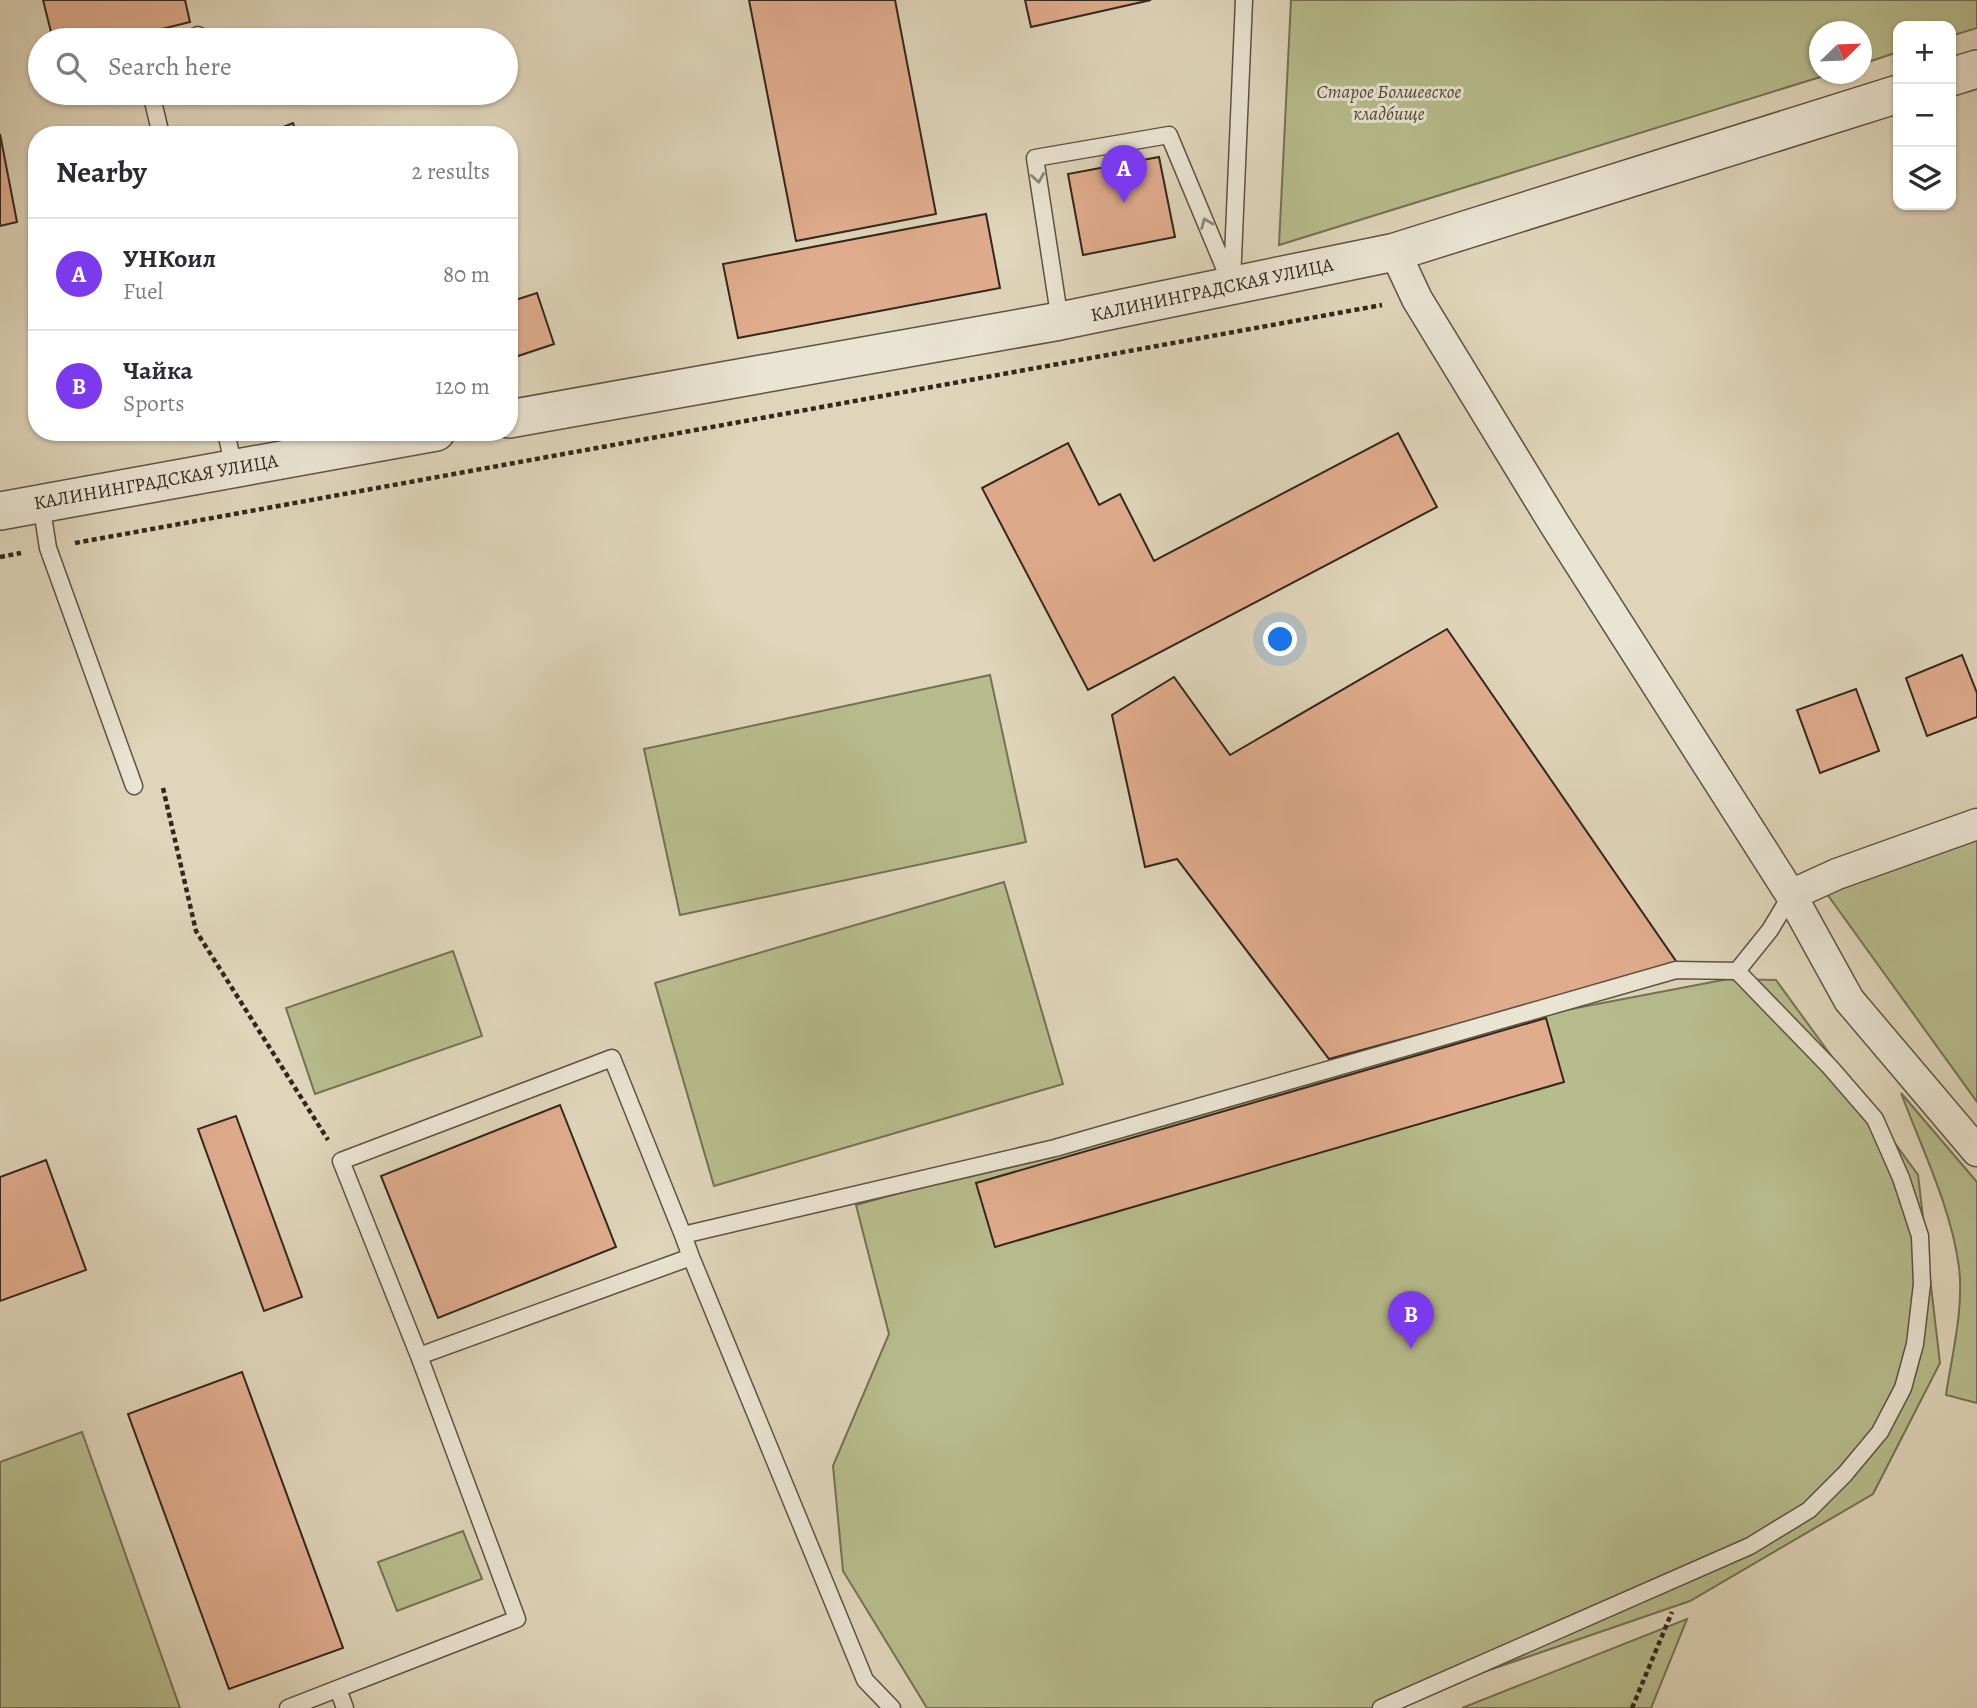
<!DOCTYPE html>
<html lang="en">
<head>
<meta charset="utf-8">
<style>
  body { margin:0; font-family:Alegreya,serif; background:#f2f2f3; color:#2b2b33 }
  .controls { position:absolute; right:21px; top:21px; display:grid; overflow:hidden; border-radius:14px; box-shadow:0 2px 5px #0004 }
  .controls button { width:63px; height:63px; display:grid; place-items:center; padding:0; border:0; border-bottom:2px solid #e1e1e2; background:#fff; color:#2b2b33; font:35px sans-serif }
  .compass { position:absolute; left:1809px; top:21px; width:63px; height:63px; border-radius:50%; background:#fff; box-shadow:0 2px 5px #0004; rotate:67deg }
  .you { position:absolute; left:1281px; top:640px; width:24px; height:24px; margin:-18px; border:5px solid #fff; border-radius:50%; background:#1a73e8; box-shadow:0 0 0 10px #1a73e833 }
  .badge { display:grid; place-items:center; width:46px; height:46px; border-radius:50%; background:#7c3aed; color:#fff; font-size:23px; font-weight:700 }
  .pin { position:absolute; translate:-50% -58px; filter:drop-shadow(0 2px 4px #0008) }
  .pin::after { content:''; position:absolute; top:37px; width:24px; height:21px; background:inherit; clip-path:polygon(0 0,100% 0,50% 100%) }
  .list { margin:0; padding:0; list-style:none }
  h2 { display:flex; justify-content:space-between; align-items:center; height:91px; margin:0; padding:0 28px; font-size:30px }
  h2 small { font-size:23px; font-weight:400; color:#7c7c81 }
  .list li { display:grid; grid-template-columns:46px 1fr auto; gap:21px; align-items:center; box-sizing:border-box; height:112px; padding:0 28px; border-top:2px solid #e1e1e2 }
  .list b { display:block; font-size:26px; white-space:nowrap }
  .list p { margin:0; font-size:23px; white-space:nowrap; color:#7c7c81 }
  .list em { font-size:23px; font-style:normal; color:#7c7c81 }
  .icon { flex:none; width:38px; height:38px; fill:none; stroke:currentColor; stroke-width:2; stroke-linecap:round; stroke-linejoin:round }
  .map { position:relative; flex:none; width:1977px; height:1708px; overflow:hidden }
  .search { position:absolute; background:#fff; box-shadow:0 2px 5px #0004; left:28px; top:28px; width:490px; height:77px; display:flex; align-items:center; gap:18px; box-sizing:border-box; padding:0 24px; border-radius:38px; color:#7c7c81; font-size:26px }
  .panel { position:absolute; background:#fff; box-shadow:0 2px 5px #0004; left:28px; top:126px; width:490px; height:315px; border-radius:28px }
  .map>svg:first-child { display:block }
</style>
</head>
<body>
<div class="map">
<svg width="1977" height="1708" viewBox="0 0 1977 1708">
  <rect width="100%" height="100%" fill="#dfd5ba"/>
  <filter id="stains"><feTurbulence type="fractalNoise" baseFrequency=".00286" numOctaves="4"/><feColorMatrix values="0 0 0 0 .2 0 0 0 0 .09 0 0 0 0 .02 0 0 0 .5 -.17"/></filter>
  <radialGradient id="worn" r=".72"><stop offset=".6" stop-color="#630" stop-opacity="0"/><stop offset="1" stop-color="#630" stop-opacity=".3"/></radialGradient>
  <path fill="#b7bc8c" stroke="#757154" stroke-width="2" d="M 1291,0 L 1977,0 L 1977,28 L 1951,36 L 1951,26 L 1898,26 L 1898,52 L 1862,64 L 1862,32 L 1820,32 L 1820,74 L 1830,74 L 1279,245 Z
    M 990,675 L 1026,842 L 680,915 L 644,749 Z
    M 1977,838 L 1977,1102 L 1827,894 Z
    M 1004,882 L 1063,1084 L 714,1186 L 655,983 Z
    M 453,951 L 482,1036 L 315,1094 L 286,1008 Z
    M 1728,979 L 1776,980 L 1918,1175 L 1940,1363 L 1873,1494 L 1690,1601 L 1379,1708 L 927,1708 L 843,1571 L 833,1466 L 889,1334 L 856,1205 L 1545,1014 Z
    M 1901,1093 L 1977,1182 L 1977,1403 L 1946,1395 C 1952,1354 1964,1309 1959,1267 C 1951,1207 1922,1149 1901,1093 Z
    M 82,1432 L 180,1708 L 0,1708 L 0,1462 Z
    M 463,1531 L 482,1579 L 397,1611 L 378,1562 Z
    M 1687,1619 L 1651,1708 L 1462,1708 Z"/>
  <path fill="#e0ac8d" stroke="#33261d" stroke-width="2" d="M 43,0 L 185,0 L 190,22 L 117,40 L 53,40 Z
    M 749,0 L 895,0 L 936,214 L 796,241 Z
    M 1025,0 L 1151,0 L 1031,27 Z
    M 293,123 L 297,135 L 263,135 Z
    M 0,134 L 17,222 L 0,226 Z
    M 1159,157 L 1175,237 L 1083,255 L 1068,174 Z
    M 986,214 L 1000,288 L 738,338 L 723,264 Z
    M 537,293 L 554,344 L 509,359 L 509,302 Z
    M 1398,433 L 1437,507 L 1088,690 L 982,488 L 1068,443 L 1099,505 L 1120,494 L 1154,561 Z
    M 1447,629 L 1678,964 L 1329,1059 L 1177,859 L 1145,867 L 1112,715 L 1174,677 L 1230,755 Z
    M 1962,655 L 1977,693 L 1977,717 L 1927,736 L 1906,678 Z
    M 1856,689 L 1879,751 L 1820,773 L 1797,710 Z
    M 1546,1018 L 1564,1082 L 995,1247 L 976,1183 Z
    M 560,1105 L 616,1247 L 438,1318 L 381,1176 Z
    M 236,1116 L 302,1297 L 264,1311 L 198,1129 Z
    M 46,1160 L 86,1270 L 0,1301 L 0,1177 Z
    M 242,1372 L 343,1648 L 229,1689 L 128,1414 Z"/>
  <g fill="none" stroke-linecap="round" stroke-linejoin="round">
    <defs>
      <path id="service" d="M 188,40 L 198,35
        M 151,93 L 161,135
        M 1232,281 L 1244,0
        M 1060,321 L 1035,158 L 1169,135 L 1232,286
        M 226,432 L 234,468
        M 41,503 L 48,548 L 134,786
        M 691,1257 L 683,1235 L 1055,1148 L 1676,970 L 1737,971
        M 419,1356 L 341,1161 L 612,1058 L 683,1235
        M 338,1689 L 345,1708
        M 288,1708 L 517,1619 L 419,1356 L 691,1257 L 865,1680 L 892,1708
        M 1381,1708 L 1750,1546 L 1809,1510 L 1845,1474 L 1880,1432 L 1903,1388 L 1915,1344 L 1922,1284 L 1920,1236 L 1901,1178 L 1875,1119 L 1830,1067 L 1737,971 L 1770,930 L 1791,895"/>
      <path id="minor" d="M 1395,252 L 1417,299 L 1555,525 L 1791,895 L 1849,1000 L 1977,1151
        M 1791,895 L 1837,874 L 1977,824"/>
      <path id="tertiary" d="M 1951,77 L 1977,69
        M 509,419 L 1060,321 L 1395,252 L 1898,94
        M 0,511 L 436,432"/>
    </defs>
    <use href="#service" stroke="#5e5244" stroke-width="19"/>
    <use href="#minor" stroke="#5e5244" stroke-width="33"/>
    <use href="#tertiary" stroke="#5e5244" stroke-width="40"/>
    <path stroke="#33261d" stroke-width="4.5" stroke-dasharray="5 3.5" stroke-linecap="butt" d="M 75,543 L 1382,305
      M 0,557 L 21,553
      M 163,788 L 196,931 L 328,1140
      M 1632,1708 L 1672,1612"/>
    <use href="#service" stroke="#eae4d2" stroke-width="16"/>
    <use href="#minor" stroke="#eae4d2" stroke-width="30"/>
    <use href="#tertiary" stroke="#eae4d2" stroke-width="37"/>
  </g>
  <defs><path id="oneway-chevron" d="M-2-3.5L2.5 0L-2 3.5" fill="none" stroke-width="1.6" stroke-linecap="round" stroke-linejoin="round" transform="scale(1.75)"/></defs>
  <g stroke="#8e8578">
    <use href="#oneway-chevron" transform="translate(1038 178) rotate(81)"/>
    <use href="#oneway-chevron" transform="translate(1206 223) rotate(-112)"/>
  </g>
  <g text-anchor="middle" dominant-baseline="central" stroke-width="6" stroke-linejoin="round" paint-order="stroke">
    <g font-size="19" font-style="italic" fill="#544c39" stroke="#eae4d2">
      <text x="1389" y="92">Старое Болшевское<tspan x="1389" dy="22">кладбище</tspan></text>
    </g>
    <g font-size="19" fill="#33261d" stroke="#eae4d2">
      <text transform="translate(1212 290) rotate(-12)">КАЛИНИНГРАДСКАЯ УЛИЦА</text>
      <text transform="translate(156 482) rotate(-10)">КАЛИНИНГРАДСКАЯ УЛИЦА</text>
    </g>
  </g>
  <rect width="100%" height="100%" filter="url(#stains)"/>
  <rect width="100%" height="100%" fill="url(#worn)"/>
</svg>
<div class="controls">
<button>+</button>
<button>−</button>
<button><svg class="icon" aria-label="layers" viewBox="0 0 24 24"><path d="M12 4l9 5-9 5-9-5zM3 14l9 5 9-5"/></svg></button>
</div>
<svg class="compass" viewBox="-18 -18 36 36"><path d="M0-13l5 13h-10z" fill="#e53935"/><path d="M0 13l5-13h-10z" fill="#7c7c81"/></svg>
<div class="you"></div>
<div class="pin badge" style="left:1124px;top:203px">A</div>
<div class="pin badge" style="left:1411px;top:1349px">B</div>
<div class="search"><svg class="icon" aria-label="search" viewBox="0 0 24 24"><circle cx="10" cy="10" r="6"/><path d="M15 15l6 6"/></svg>Search here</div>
<section class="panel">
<h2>Nearby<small>2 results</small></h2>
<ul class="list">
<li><span class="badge">A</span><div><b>УНКоил</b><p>Fuel</p></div><em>80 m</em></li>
<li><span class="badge">B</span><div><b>Чайка</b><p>Sports</p></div><em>120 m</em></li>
</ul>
</section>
</div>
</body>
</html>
